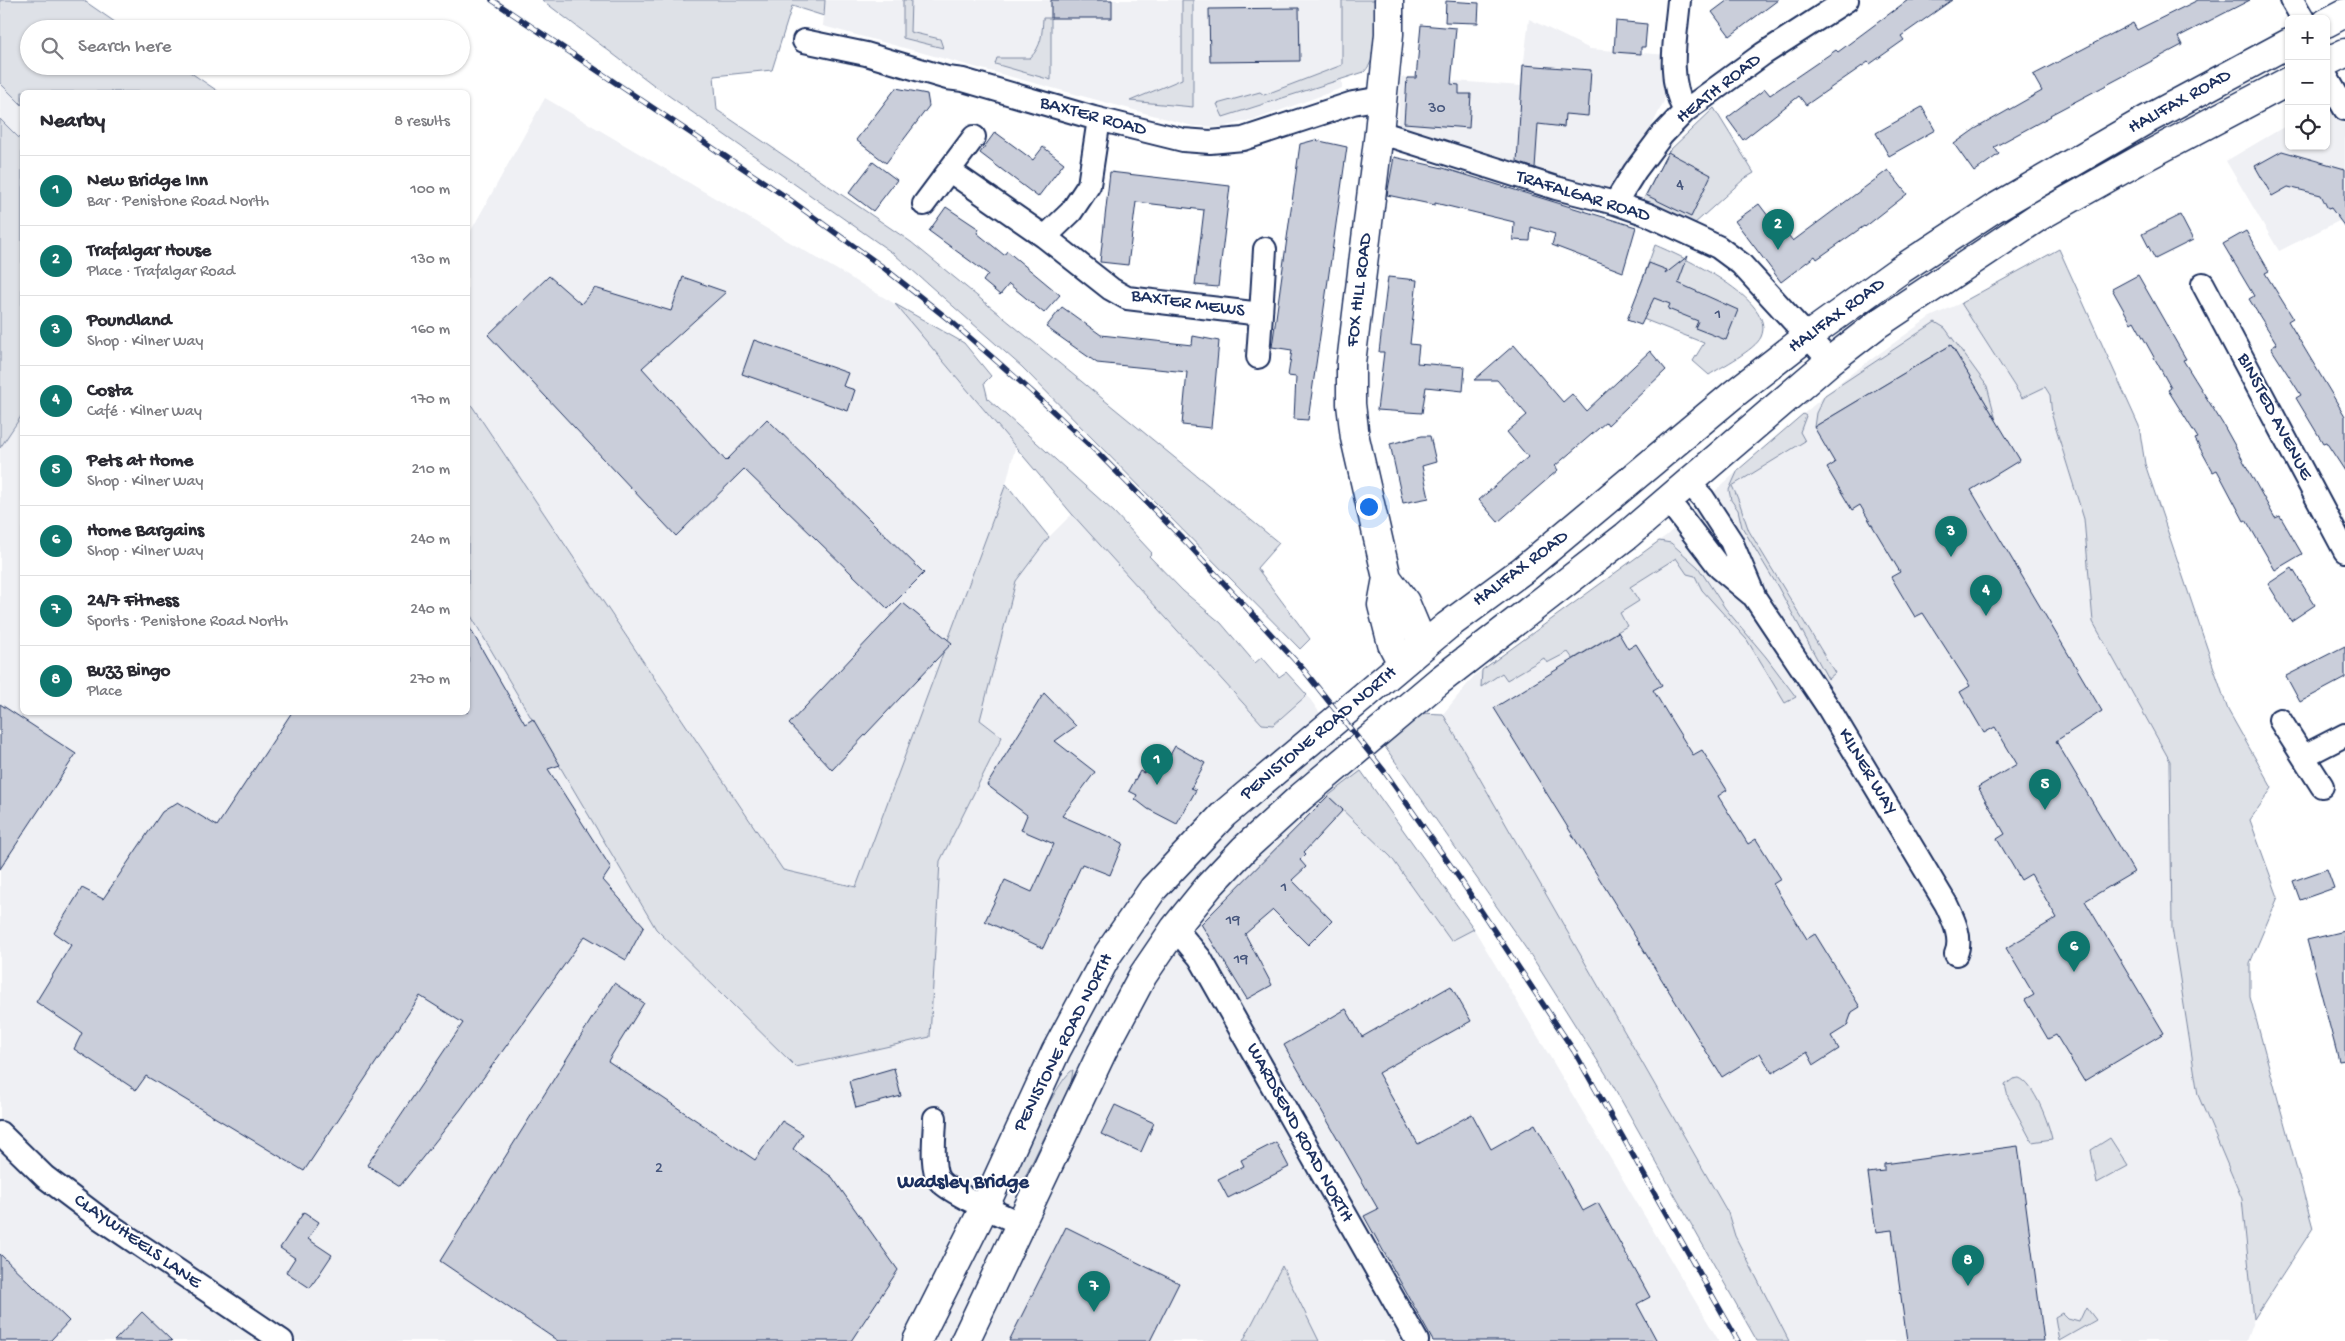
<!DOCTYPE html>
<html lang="en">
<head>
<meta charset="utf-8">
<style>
  body { margin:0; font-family:"Gochi Hand",sans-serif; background:#f2f2f3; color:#2b2b33 }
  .controls { position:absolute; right:15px; top:15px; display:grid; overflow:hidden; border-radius:8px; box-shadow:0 1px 4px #0004 }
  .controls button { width:45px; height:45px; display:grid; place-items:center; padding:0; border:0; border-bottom:1px solid #e1e1e2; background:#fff; color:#2b2b33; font:25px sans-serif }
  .you { position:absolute; left:1368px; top:506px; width:18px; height:18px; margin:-12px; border:4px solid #fff; border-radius:50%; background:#1a73e8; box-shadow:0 0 0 8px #1a73e833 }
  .badge { display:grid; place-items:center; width:32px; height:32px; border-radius:50%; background:#0f766e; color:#fff; font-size:16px; font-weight:700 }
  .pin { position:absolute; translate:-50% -41px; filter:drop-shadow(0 1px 2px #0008) }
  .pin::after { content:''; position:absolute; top:26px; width:18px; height:15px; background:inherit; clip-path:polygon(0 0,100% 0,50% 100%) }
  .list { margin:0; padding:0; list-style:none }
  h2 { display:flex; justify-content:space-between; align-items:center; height:65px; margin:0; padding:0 20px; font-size:21px }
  h2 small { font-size:16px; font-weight:400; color:#7c7c81 }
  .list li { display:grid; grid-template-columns:32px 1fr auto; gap:15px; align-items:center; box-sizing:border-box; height:70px; padding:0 20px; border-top:1px solid #e1e1e2 }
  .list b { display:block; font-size:19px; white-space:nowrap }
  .list p { margin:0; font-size:16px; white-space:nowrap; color:#7c7c81 }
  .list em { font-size:16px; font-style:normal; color:#7c7c81 }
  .icon { flex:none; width:28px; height:28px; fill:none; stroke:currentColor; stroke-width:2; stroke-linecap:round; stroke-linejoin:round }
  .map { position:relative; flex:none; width:2345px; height:1341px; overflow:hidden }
  .search { position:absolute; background:#fff; box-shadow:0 1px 4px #0004; left:20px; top:20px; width:450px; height:55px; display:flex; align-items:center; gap:12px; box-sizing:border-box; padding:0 18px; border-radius:28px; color:#7c7c81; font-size:19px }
  .panel { position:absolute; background:#fff; box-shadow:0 1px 4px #0004; left:20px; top:90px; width:450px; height:625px; border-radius:8px }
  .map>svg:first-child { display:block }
</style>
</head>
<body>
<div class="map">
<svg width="2345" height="1341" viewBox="0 0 2345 1341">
  <rect width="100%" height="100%" fill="#fff"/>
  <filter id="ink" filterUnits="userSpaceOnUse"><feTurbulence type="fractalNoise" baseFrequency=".02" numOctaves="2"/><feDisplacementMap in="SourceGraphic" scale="10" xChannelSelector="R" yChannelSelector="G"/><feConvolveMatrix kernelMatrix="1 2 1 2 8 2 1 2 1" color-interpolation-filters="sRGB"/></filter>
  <g filter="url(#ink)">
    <path fill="#eff0f4" d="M 825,0 L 1342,0 L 1342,88 L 1259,118 L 1223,127 L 1193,126 L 823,26 Z
      M 1529,19 L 1590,49 L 1668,55 L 1664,101 L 1638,154 L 1609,189 L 1517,166 L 1402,129 L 1398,122 L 1401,77 L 1521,86 Z
      M 0,83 L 22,105 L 22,141 L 0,119 Z
      M 2345,91 L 2345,218 L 2279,251 L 2226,161 L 2289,124 L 2289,146 L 2326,146 L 2326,102 Z
      M 545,98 L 895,304 L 1018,436 L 1006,484 L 857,887 L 783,870 L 468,400 L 468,236 Z
      M 1961,303 L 2022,398 L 2045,386 L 2050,395 L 2052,417 L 2084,519 L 2093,622 L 2170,761 L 2172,928 L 2198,1095 L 2242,1199 L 2254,1319 L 2246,1341 L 1789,1341 L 1735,1236 L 1728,1213 L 1443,714 L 1475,675 L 1667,535 L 1725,482 L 1844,379 L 1930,317 Z
      M 22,415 L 22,712 L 468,712 L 468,611 L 656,929 L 930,1037 L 940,861 L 1002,738 L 980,720 L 1016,581 L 1049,537 L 1072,514 L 1262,724 L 1273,725 L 1307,695 L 1474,929 L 1719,1341 L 1319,1341 L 1282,1266 L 1243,1341 L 0,1341 L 0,448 Z"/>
    <path fill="#dee1e7" stroke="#7c88a2" d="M 0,0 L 83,0 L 125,29 L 29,29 L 29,66 L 181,66 L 219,92 L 22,92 L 22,105 L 0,83 Z
      M 542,0 L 825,0 L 824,16 L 792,6 L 772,70 L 714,76 L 717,110 L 911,242 L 1279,543 L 1257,568 L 1310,639 L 1300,649 L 1022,367 L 894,254 L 655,86 Z
      M 903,0 L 911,0 L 910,32 L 940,39 L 943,48 L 903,38 Z
      M 1182,0 L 1193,0 L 1193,107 L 1130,101 L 1182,79 Z
      M 1342,0 L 1376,0 C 1375,22 1381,55 1364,72 L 1223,117 L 1217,104 L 1260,92 L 1264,95 L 1342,65 Z
      M 1043,18 L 1051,18 L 1051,80 L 995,64 L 997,58 L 1030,58 C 1042,46 1042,34 1043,18 Z
      M 1714,108 L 1754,173 L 1744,179 L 1693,225 L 1643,200 L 1668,152 Z
      M 0,119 L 22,141 L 22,415 L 0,448 Z
      M 1655,245 C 1681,256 1778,300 1761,337 C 1755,350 1721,367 1709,375 L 1693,361 L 1704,343 L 1638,317 L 1638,292 Z
      M 2059,249 L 2139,426 L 2145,464 L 2228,710 L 2272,788 L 2250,820 L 2278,897 L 2250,963 L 2250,997 L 2313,1228 L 2254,1319 L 2242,1199 L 2198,1095 L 2172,928 L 2170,761 L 2093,622 L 2084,519 L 2052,416 L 2050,395 L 2045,387 L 2022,398 L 1961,303 Z
      M 895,304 L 964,343 L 991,376 L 984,383 L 988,399 L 1114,512 L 1152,553 L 1149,556 L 1183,591 L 1221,623 L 1255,663 L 1262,657 L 1279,677 L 1286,672 L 1307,695 L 1273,725 L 1262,724 L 1072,514 Z
      M 1935,322 L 1945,328 L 1987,386 L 1996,420 L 1951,345 L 1814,427 L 1816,413 L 1825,395 Z
      M 468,400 L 783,870 L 856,887 L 1006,484 L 1049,537 L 1016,581 L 980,720 L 1002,737 L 940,861 L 930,1037 L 796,1067 L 656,929 L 468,611 Z
      M 1803,414 L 1806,416 L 1800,432 L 1805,441 L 1732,486 C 1740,501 1743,515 1749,531 L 1835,673 L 1828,679 L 1778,587 L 1742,527 L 1738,510 L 1731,500 L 1729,490 L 1738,470 Z
      M 1659,541 L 1671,543 L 1698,567 L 1725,608 L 1766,657 L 1796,697 L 1785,703 L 1747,640 L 1702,590 L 1695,576 L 1687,574 L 1676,558 L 1630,587 L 1639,601 L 1620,613 L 1627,626 L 1573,659 L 1568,652 L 1547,663 L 1544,658 L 1507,680 L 1502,673 L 1481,687 L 1482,670 Z
      M 1420,713 L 1443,714 L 1728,1213 L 1735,1236 L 1789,1341 L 1757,1341 L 1611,1082 L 1534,960 L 1383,744 Z
      M 1361,771 L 1474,929 L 1451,941 L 1391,857 L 1328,796 Z
      M 1073,1070 L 1071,1083 L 1020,1187 L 1022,1189 L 1019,1193 L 1012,1192 L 1007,1185 C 1017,1166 1059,1076 1073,1070 Z
      M 2019,1078 C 2034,1083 2049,1124 2052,1139 L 2032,1142 L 2008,1097 L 2005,1085 L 2013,1079 Z
      M 2110,1138 L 2128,1166 L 2097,1183 L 2091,1150 Z
      M 1282,1266 L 1319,1341 L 1243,1341 Z
      M 2086,1307 L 2096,1320 L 2059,1341 L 2055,1317 L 2062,1313 L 2068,1319 L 2079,1322 Z"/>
    <path fill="#caceda" stroke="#1b2f5e" d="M 1051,0 L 1112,0 L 1112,18 L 1051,18 Z
      M 1728,0 L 1778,0 L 1730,36 L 1712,12 Z
      M 1908,0 L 1952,0 L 1901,36 L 1904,40 L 1870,64 L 1868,62 L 1806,105 L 1799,96 L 1743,140 L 1727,118 L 1765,89 L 1770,95 L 1836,50 L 1838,52 Z
      M 2198,0 L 2250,0 L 2178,37 L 2182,45 L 2050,115 L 2051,116 L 1994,147 L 1999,154 L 1974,172 L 1954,144 L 1975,129 L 2042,91 L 2033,75 L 2133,23 L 2137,30 Z
      M 1446,1 L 1479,3 L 1478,23 L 1445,22 Z
      M 1299,8 L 1300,61 L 1210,62 L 1209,9 Z
      M 1616,21 L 1647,24 L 1645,47 L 1641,47 L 1641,54 L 1614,52 Z
      M 1421,25 L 1456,28 L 1451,84 L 1459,85 L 1459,94 L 1471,94 L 1469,128 L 1404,123 L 1407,78 L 1416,78 Z
      M 1523,65 L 1591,70 L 1588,116 L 1565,114 L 1564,127 L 1538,124 L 1535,168 L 1517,162 Z
      M 896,88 L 927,94 L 929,106 L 886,163 L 856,140 Z
      M 1922,107 L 1935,130 L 1889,156 L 1876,133 Z
      M 995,132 L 1033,160 L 1043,147 L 1064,163 L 1038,197 L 980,153 Z
      M 1315,140 L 1347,147 L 1308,420 L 1294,419 L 1296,377 L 1288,376 L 1292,350 L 1272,347 L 1300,144 Z
      M 2282,151 L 2345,169 L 2345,227 L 2331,208 L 2328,209 L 2321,195 L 2288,187 L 2272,196 L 2255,166 Z
      M 1668,152 L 1711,175 L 1691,217 L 1646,195 Z
      M 1394,157 L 1443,168 L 1636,227 L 1623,272 L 1552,245 L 1555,234 L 1531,227 L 1530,241 L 1513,240 L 1514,222 L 1435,203 L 1435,205 L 1387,195 Z
      M 873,162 L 897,180 L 873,211 L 849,193 Z
      M 1888,170 L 1907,194 L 1865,227 L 1864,226 L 1817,259 L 1815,256 L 1781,282 L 1735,221 L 1759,204 L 1781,233 L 1784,230 L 1793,241 Z
      M 1110,172 L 1230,186 L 1218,287 L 1195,285 L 1204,210 L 1136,202 L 1128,265 L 1100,262 Z
      M 946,207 L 979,229 L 977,233 L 1004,255 L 1007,251 L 1060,295 L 1044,313 L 1009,284 L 1000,295 L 983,281 L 988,274 L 929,231 Z
      M 2180,215 L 2193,240 L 2155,259 L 2142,234 Z
      M 2246,231 L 2269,271 L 2265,273 L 2293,318 L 2288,321 L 2345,416 L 2345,471 L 2326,442 L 2323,443 L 2296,398 L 2301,395 L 2271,348 L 2277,344 L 2249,299 L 2254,296 L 2223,244 Z
      M 1688,256 L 1678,283 L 1738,310 L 1726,340 L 1695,328 L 1698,321 L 1668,309 L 1670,304 L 1654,298 L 1641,325 L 1627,320 L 1649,263 L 1667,270 L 1665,274 Z
      M 2138,275 L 2186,359 L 2183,360 L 2224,426 L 2275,518 L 2280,516 L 2302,554 L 2275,570 L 2246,520 L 2244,521 L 2217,470 L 2213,472 L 2195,439 L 2198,438 L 2168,390 L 2171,388 L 2134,321 L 2131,323 L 2112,289 Z
      M 549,276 L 581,304 L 595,288 L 671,311 L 683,277 L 726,292 L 642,368 L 726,461 L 767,419 L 924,573 L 888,609 L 744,469 L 676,536 L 488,335 Z
      M 1388,277 L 1417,280 L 1410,344 L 1419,345 L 1417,363 L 1465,367 L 1463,391 L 1426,387 L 1422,413 L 1377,410 L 1384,352 L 1379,352 Z
      M 1062,307 L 1101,335 L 1192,345 L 1193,336 L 1219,341 L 1211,428 L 1182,425 L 1187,372 L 1097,363 L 1046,327 Z
      M 754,340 L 848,373 L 843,386 L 855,390 L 848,411 L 742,374 Z
      M 1514,345 L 1563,402 L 1572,394 L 1586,411 L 1650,351 L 1666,370 L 1608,425 L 1606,422 L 1555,466 L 1558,470 L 1498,522 L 1479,500 L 1528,457 L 1507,432 L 1527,415 L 1497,380 L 1474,380 Z
      M 1951,345 L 2020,460 L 1971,490 L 2102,711 L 2056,741 L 2134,872 L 2085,901 L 2164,1033 L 2084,1081 L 2056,1035 L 2048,1039 L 2025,1000 L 2034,995 L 2006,948 L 2057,918 L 2031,874 L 2021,880 L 1997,839 L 2005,834 L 1978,787 L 2017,764 L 1995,727 L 1984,733 L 1960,692 L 1970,686 L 1923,613 L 1915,617 L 1891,577 L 1900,572 L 1860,505 L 1852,510 L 1827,468 L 1835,463 L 1814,427 Z
      M 1422,436 L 1430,436 L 1436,462 L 1422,466 L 1429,498 L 1403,503 L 1390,444 Z
      M 2292,568 L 2315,605 L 2291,621 L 2268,584 Z
      M 903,603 L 952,643 L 832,770 L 789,724 Z
      M 468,625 L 525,724 L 533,719 L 560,765 L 548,769 L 611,868 L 603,880 L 644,926 L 626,960 L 585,936 L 461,1109 L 400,1186 L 367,1165 L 463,1023 L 420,996 L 304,1171 L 146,1076 L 136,1090 L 74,1049 L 82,1033 L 36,1002 L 71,945 L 54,933 L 82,888 L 103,899 L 162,812 L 178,802 L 217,826 L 292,712 L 468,712 Z
      M 1618,632 L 1628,649 L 1636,644 L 1662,685 L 1653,690 L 1670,718 L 1693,755 L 1702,750 L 1727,790 L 1718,796 L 1748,844 L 1756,839 L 1781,879 L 1773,884 L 1807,939 L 1815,934 L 1860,1007 L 1852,1012 L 1847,1026 L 1831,1036 L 1839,1049 L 1814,1065 L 1807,1052 L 1772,1073 L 1760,1053 L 1722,1077 L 1494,708 Z
      M 2345,646 L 2345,678 L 2300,702 L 2286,676 Z
      M 1044,693 L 1076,726 L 1055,741 L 1095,772 L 1062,816 L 1123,843 L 1110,875 L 1082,864 L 1043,948 L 985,921 L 1005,880 L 1032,892 L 1054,844 L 1021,830 L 1027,815 L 987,785 Z
      M 0,704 L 76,754 L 0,869 Z
      M 1175,746 L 1205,763 L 1191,788 L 1196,790 L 1177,824 L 1148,809 L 1135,799 L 1137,795 L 1129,791 L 1140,771 L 1144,773 L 1151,761 L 1163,768 Z
      M 1328,796 L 1343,810 L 1304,852 L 1306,854 L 1300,860 L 1306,867 L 1292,880 L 1332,921 L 1308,945 L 1273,910 L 1245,934 L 1272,985 L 1247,999 L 1201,924 Z
      M 2327,869 L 2334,888 L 2300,900 L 2293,881 Z
      M 2345,931 L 2345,1060 L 2339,1061 L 2307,940 Z
      M 614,983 L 644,1003 L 608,1061 L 755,1160 L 782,1121 L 803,1134 L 793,1149 L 832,1177 L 898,1270 L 851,1341 L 558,1341 L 440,1261 Z
      M 1451,986 L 1471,1021 L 1378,1073 L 1418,1144 L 1472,1114 L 1491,1149 L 1535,1124 L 1583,1211 L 1598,1203 L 1650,1297 L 1637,1304 L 1657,1341 L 1433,1341 L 1364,1216 L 1378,1209 L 1284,1045 L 1346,1009 L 1362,1037 Z
      M 894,1068 L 901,1096 L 856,1108 L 849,1081 Z
      M 1115,1105 L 1154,1123 L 1141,1152 L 1101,1134 Z
      M 1276,1142 L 1289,1167 L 1228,1198 L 1218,1179 L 1244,1166 L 1241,1160 Z
      M 2018,1146 L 2044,1341 L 1907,1341 L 1892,1230 L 1876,1232 L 1868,1173 L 1884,1171 L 1884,1164 Z
      M 304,1212 L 319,1222 L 308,1239 L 332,1255 L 310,1288 L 286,1272 L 295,1258 L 280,1248 Z
      M 1066,1227 L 1179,1283 L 1150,1341 L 1009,1341 Z
      M 0,1254 L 69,1321 L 50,1341 L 0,1341 Z
      M 142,1312 L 172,1341 L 114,1341 Z"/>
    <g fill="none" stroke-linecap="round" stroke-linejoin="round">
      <defs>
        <path id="street" d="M 1679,0 C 1676,36 1666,78 1685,111
          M 2292,0 L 2303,19
          M 804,41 L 866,54 L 947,78 L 963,80 L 1094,118 L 1183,140 L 1210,142 L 1243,139 L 1353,103 L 1382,98
          M 2326,76 L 2345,109
          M 1099,119 L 1089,185 L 1071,212 L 1045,237 L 1111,289 L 1127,298 L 1261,314 L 1265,249
          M 1379,132 L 1556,188 L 1615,203 L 1649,215 L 1718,247 L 1741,264 L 1830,361
          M 950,171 L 1045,237
          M 1615,203 L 1635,171 L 1662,135 L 1685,111 L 1763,54 L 1847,0
          M 924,204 L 974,137
          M 2203,284 L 2345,551
          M 1258,357 L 1261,314
          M 1689,483 L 1703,498 L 1731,541 L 1755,598 L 1828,707 L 1946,904 C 1953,919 1963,938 1956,954
          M 1668,500 L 1720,568 L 1751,594
          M 2280,720 L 2322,786
          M 2304,756 L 2345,735
          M 1175,928 L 1200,958 L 1417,1341
          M 935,1118 C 935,1133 930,1167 939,1180 C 950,1194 1003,1215 1021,1224
          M 0,1133 L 45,1177 L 98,1217 L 282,1341"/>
        <path id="secondary" d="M 1389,0 L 1389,34 L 1379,132 L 1351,363 L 1351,404 L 1355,438 L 1387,578 L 1405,602 L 1423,645
          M 1387,578 L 1382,605 L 1392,644 L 1402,663"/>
        <path id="highway" d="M 2326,23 L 2345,13
          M 2326,62 L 2345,53
          M 917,1341 L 985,1206 L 1056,1051 L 1108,954 L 1153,889 L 1224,814 L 1447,626 L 1523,570 L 1735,393 L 1808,336 L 1900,270 L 1993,209 L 2146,120 L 2289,43
          M 965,1341 L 1102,1052 L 1143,975 L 1175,928 L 1209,886 L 1244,849 L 1301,797 L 1439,681 L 1626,536 L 1830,361 L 1879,323 L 2038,217 L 2141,159 L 2289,81"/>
      </defs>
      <use href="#street" stroke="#1b2f5e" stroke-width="26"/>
      <use href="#secondary" stroke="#1b2f5e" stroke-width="31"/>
      <use href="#highway" stroke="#1b2f5e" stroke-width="31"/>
      <use href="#street" stroke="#fff" stroke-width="22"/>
      <use href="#secondary" stroke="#fff" stroke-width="28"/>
      <use href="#highway" stroke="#fff" stroke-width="28"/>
      <defs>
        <path id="rail" d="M 492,0 L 786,197 L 884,268 L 953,323 L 1030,390 L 1097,452 L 1186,542 L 1303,669 L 1384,771 L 1460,879 L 1574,1051 L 1738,1341"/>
      </defs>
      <use href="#rail" stroke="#1b2f5e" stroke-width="5.5"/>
      <use href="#rail" stroke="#fff" stroke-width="4" stroke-dasharray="11" stroke-linecap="butt"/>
    </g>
  </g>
  <g text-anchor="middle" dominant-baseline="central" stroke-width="4" stroke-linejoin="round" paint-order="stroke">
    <g font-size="16" fill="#47577d">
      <text x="1437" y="109">30</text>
      <text x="1680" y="186">4</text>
      <text x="1718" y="315">1</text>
      <text x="1284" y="888">1</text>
      <text x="1233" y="921">19</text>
      <text x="1241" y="960">19</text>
      <text x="659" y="1169">2</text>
    </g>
    <g font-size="19" fill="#1b2f5e" stroke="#fff">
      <text transform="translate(1719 89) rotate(-38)">HEATH ROAD</text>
      <text transform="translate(2180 102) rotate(-29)">HALIFAX ROAD</text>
      <text transform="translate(1093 117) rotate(15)">BAXTER ROAD</text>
      <text transform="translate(1583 197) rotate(17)">TRAFALGAR ROAD</text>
      <text transform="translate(1360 290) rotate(-83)">FOX HILL ROAD</text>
      <text transform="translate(1188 304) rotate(8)">BAXTER MEWS</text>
      <text transform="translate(1837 316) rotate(-36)">HALIFAX ROAD</text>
      <text transform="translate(2274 417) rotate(62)">BINSTED AVENUE</text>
      <text transform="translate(1521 569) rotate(-37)">HALIFAX ROAD</text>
      <text transform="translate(1319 734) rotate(-40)">PENISTONE ROAD NORTH</text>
      <text transform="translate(1867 772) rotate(59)">KILNER WAY</text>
      <text transform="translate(1064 1043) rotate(-63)">PENISTONE ROAD NORTH</text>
      <text transform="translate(1299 1133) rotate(61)">WARDSEND ROAD NORTH</text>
      <text transform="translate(137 1242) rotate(35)">CLAYWHEELS LANE</text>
    </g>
    <g font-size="20" font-weight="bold" fill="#1b2f5e" stroke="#fff">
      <text x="963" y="1183">Wadsley Bridge</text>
    </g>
  </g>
</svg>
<div class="controls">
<button>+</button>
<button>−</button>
<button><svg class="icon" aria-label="locate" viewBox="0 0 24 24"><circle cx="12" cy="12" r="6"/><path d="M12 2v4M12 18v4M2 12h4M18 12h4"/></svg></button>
</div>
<div class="you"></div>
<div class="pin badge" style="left:1157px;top:785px">1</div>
<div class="pin badge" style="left:1778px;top:250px">2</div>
<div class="pin badge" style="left:1951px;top:557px">3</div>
<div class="pin badge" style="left:1986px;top:616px">4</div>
<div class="pin badge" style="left:2045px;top:810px">5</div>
<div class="pin badge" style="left:2074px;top:972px">6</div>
<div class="pin badge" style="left:1094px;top:1312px">7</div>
<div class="pin badge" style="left:1968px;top:1286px">8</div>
<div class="search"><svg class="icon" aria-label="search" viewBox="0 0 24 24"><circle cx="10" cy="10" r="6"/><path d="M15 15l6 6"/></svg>Search here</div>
<section class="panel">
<h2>Nearby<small>8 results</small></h2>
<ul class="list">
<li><span class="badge">1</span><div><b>New Bridge Inn</b><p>Bar · Penistone Road North</p></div><em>100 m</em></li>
<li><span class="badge">2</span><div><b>Trafalgar House</b><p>Place · Trafalgar Road</p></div><em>130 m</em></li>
<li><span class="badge">3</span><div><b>Poundland</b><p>Shop · Kilner Way</p></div><em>160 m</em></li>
<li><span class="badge">4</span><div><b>Costa</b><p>Café · Kilner Way</p></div><em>170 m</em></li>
<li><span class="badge">5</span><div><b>Pets at Home</b><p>Shop · Kilner Way</p></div><em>210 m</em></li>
<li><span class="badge">6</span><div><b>Home Bargains</b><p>Shop · Kilner Way</p></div><em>240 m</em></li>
<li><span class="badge">7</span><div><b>24/7 Fitness</b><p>Sports · Penistone Road North</p></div><em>240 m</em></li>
<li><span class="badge">8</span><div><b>Buzz Bingo</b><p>Place</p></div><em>270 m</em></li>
</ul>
</section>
</div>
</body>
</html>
